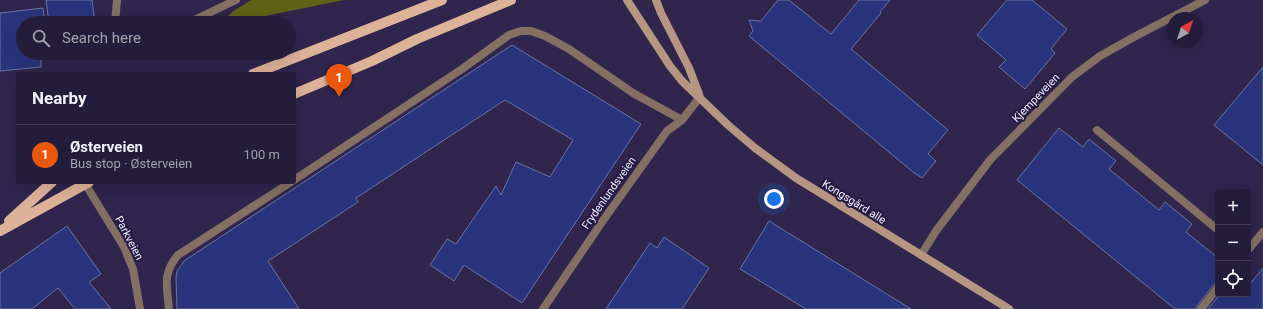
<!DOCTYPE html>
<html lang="en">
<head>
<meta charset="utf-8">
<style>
  body { margin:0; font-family:Roboto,sans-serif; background:#2b2542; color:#f1f3f6 }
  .controls { position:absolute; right:12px; bottom:12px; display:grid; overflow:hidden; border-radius:4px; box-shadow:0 4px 16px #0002 }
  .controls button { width:36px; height:36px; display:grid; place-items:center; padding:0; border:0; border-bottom:1px solid #403a54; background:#231c3a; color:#f1f3f6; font:20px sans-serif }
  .compass { position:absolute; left:1167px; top:12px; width:36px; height:36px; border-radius:50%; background:#231c3a; box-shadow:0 4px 16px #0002; rotate:40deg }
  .you { position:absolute; left:774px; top:199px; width:14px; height:14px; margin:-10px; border:3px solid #fff; border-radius:50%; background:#1a73e8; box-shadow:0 0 0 6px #1a73e833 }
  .badge { display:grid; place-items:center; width:26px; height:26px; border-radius:50%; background:#ea580c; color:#fff; font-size:13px; font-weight:700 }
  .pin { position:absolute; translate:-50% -33px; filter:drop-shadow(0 1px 2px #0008) }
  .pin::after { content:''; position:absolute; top:21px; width:14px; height:12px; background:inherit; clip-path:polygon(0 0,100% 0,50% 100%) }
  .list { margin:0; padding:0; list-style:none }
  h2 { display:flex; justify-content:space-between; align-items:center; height:52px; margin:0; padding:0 16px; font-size:17px }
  h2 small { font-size:13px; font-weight:400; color:#a3a1af }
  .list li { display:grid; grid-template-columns:26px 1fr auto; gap:12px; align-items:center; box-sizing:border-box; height:60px; padding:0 16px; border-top:1px solid #403a54 }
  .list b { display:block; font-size:15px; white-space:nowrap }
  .list p { margin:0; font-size:13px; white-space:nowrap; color:#a3a1af }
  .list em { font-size:13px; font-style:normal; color:#a3a1af }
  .icon { flex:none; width:22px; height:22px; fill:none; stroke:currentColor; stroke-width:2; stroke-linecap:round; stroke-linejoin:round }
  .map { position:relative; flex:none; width:1263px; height:309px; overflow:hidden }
  .search { position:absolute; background:#231c3a; box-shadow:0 4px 16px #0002; left:16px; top:16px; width:280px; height:44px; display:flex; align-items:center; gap:10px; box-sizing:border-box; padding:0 14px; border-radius:22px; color:#a3a1af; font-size:15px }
  .panel { position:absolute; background:#231c3a; box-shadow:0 4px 16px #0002; left:16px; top:72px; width:280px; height:112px; border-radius:4px }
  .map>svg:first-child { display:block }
</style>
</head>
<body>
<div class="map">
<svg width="1263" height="309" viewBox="0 0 1263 309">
  <rect width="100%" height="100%" fill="#2f254d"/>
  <path fill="#5e6214" d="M 251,0 L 344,0 L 230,23 L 222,23 L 232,12 Z"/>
  <path fill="#2a347c" stroke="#6975a2" d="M 46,0 L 92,0 L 95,23 L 49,23 Z
    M 778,0 L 789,0 L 831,34 L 859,0 L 890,0 L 880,12 L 881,13 L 851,49 L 948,130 L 928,154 L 936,161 L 922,178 L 913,172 L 749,36 L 753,31 L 749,20 L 761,21 Z
    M 1007,0 L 1032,0 L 1067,29 L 1051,49 L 1055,53 L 1025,89 L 999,67 L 1006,60 L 977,35 Z
    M 43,8 L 45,23 L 23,23 L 23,53 L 49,53 L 49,58 L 41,60 L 41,67 L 0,71 L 0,13 Z
    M 512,45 L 641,124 L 522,303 L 464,265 L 454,281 L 430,265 L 447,239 L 456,244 L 496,186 L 501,195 L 516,162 L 550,177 L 573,140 L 505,100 L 356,198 L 358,202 L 268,261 L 299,309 L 177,309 L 176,277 L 177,271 L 184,261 Z
    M 1263,67 L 1263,165 L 1214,125 Z
    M 1059,128 L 1083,147 L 1089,139 L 1116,161 L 1109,169 L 1159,210 L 1165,202 L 1192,224 L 1186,232 L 1218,258 L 1218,282 L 1214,284 L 1197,306 L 1196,309 L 1175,309 L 1017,180 Z
    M 769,221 L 911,309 L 806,309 L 740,269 Z
    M 67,226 L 101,274 L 89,282 L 111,309 L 75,309 L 58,288 L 32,309 L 0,309 L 0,273 Z
    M 664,237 L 709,268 L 682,309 L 606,309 L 650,243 L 657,248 Z
    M 1263,268 L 1263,309 L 1208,309 L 1220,294 L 1248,294 L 1248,283 L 1250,284 Z"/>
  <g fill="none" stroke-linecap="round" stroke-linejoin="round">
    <path stroke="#847063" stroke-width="8" d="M 1097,130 L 1218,230
      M 1248,250 L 1263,232
      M 1201,309 L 1218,287"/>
    <path stroke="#847063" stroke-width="8" d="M 115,23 L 117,0
      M 188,23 L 236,0
      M 294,180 L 462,69 L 509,35 L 521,31 L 531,31 L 545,36 L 569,49 L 633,93 L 682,120
      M 84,182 L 124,247 L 133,269 L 140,309
      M 921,255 L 936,231 L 990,160 L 1072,77 L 1100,56 L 1134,37 L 1205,0
      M 169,309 C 167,286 162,274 178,255 L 291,182
      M 543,309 L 602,222 L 667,131 L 682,120 L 700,97"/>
    <path stroke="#b69581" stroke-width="8" d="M 627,0 L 670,66 L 682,81 L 728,125 L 755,148 L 796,178 L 1009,309
      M 656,0 L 661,13 L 689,68 L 699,94"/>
    <path stroke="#dcb298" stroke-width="10" d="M 253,74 L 442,0
      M 294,94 L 372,61 L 417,39 L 511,0
      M 9,221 L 52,182
      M 0,231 L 89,182"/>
  </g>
  <g text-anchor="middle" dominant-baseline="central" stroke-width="4" stroke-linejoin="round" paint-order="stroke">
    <g font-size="11" fill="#f1efff" stroke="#251b42">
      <text transform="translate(1036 98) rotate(-46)">Kjempeveien</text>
      <text transform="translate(609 193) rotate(-55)">Frydenlundsveien</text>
      <text transform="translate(854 202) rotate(32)">Kongsgård alle</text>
      <text transform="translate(129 238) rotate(62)">Parkveien</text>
    </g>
  </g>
</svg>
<div class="controls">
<button>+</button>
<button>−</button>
<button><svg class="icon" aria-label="locate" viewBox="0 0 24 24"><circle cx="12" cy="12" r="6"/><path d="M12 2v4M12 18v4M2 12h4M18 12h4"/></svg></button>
</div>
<svg class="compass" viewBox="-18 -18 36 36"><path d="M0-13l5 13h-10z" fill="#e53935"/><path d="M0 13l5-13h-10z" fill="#a3a1af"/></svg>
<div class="you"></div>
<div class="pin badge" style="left:339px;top:97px">1</div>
<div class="search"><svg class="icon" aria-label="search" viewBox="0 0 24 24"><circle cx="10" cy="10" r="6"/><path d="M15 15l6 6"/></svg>Search here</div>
<section class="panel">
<h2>Nearby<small></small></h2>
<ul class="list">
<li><span class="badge">1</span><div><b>Østerveien</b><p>Bus stop · Østerveien</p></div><em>100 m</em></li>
</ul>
</section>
</div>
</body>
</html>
